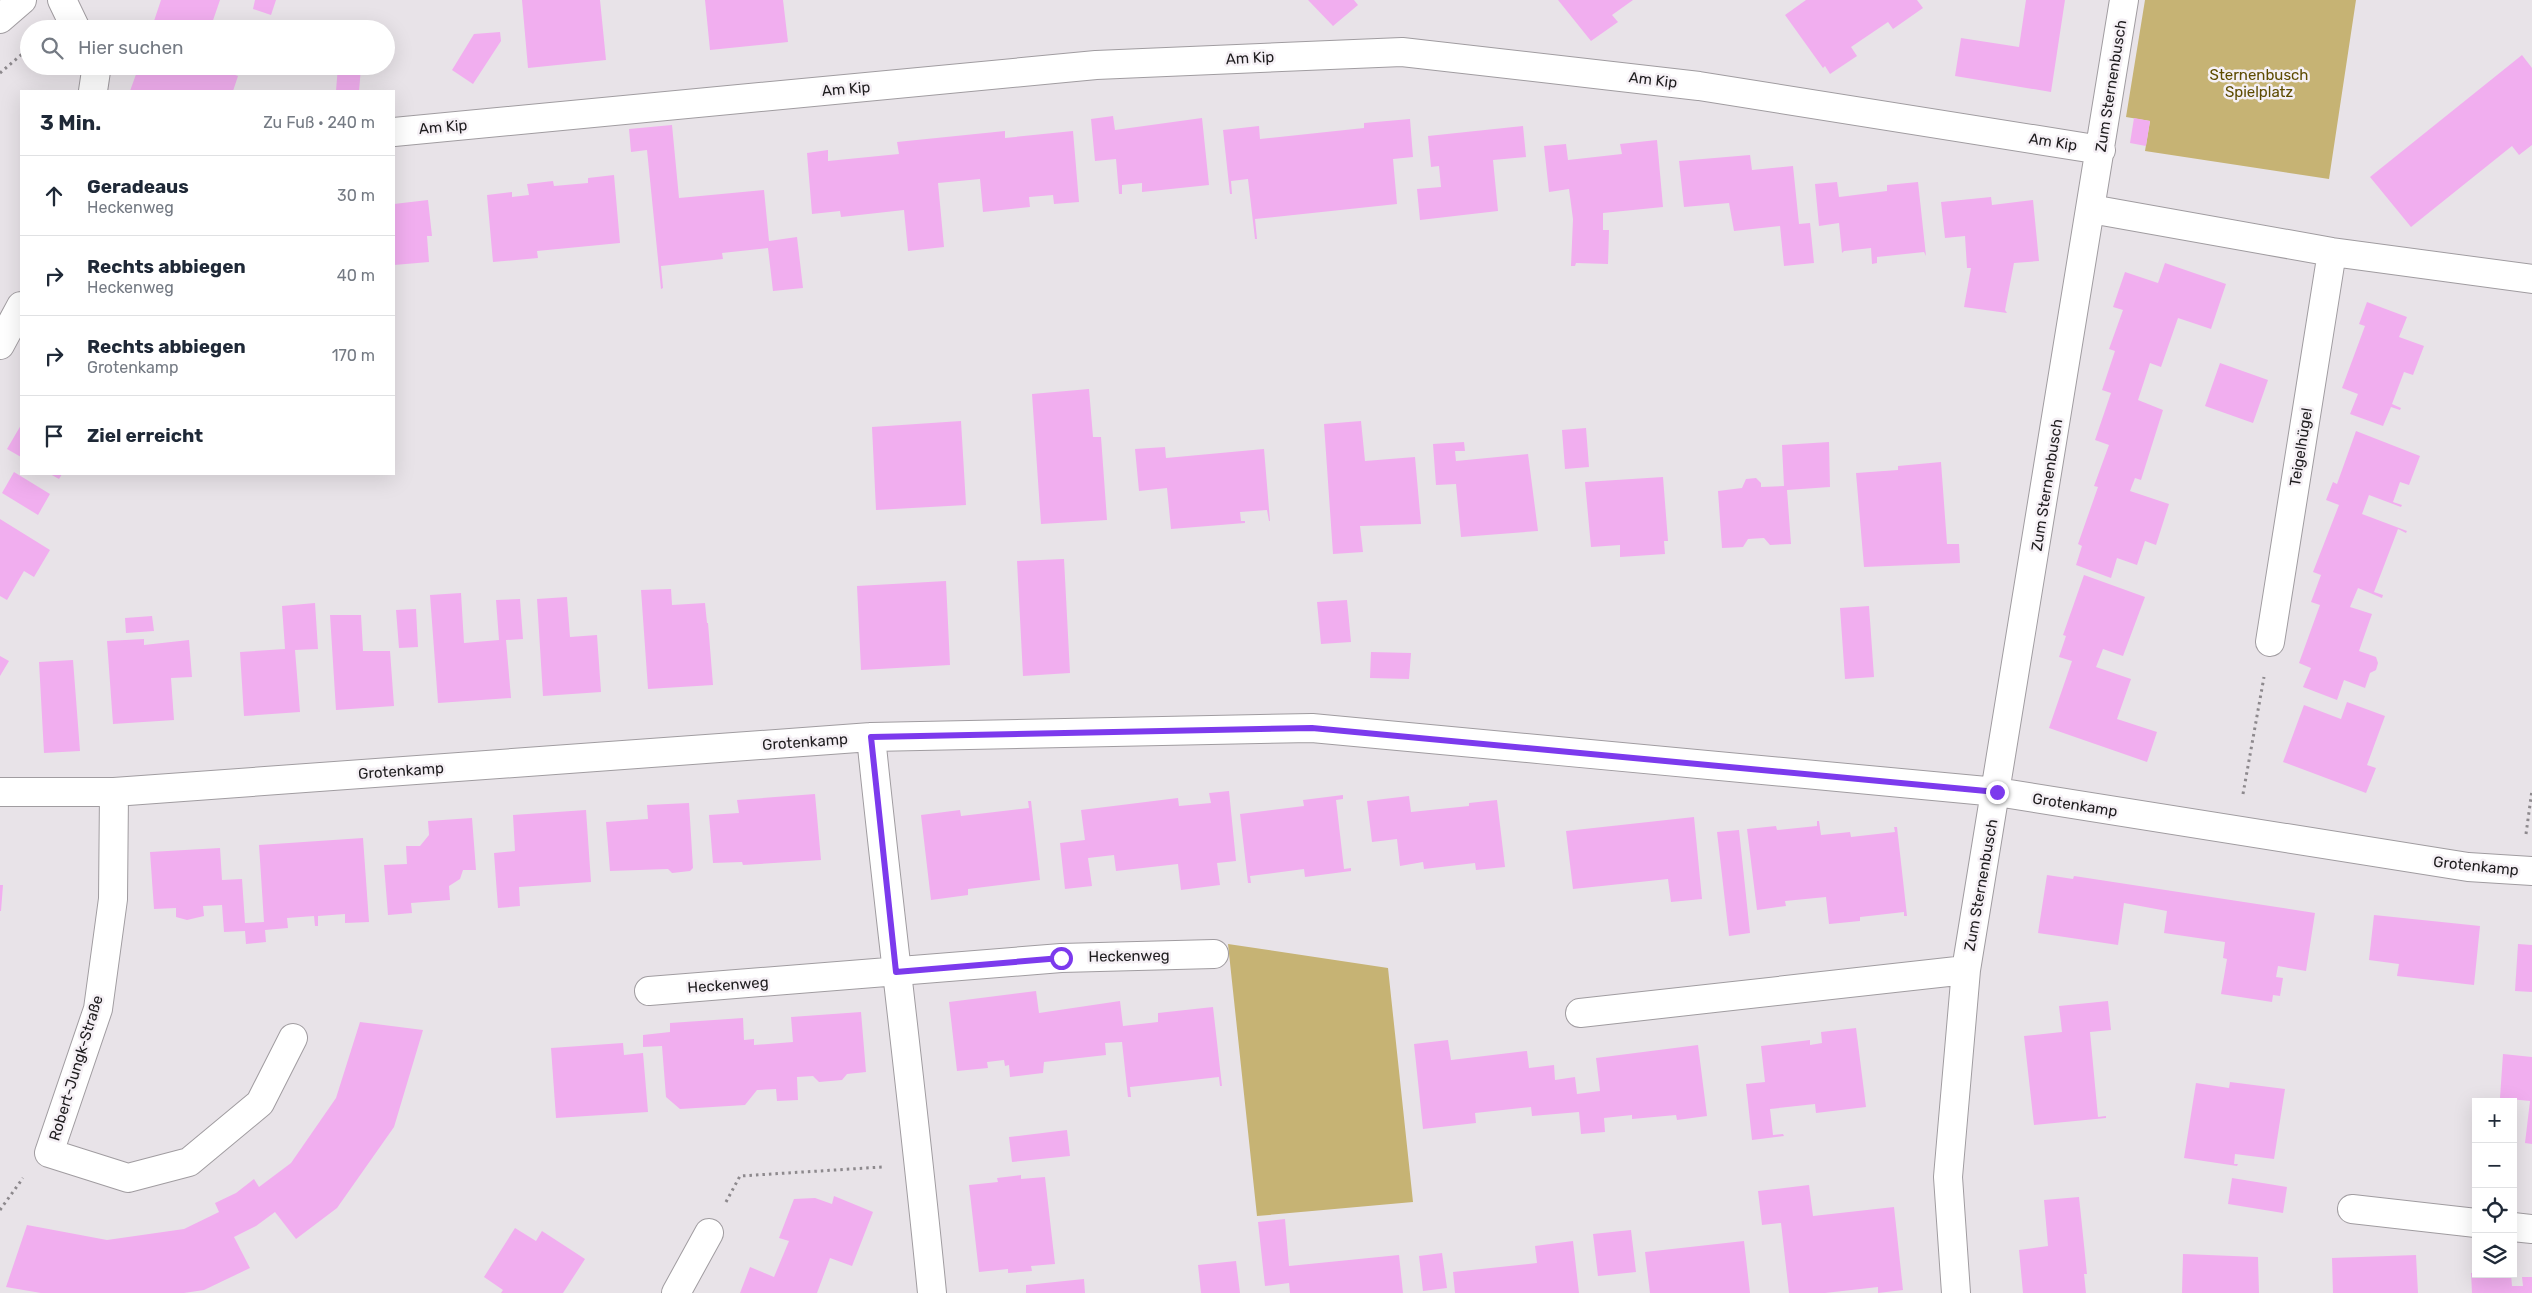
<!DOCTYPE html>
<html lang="de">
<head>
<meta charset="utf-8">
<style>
  body { margin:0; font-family:Rubik,sans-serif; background:#f2f2f3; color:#1f2937 }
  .controls { position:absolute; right:15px; bottom:15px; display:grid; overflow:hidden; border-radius:0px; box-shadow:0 5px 20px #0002 }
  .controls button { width:45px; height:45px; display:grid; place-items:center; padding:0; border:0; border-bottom:1px solid #e0e1e3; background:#fff; color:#1f2937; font:25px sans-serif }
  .stop { position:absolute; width:15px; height:15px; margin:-11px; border:4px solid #7c3aed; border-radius:50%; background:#fff }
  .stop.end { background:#7c3aed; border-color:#fff; box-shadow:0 1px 5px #0008 }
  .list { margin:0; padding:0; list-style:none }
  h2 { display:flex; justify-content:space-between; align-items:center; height:65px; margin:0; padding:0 20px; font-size:21px }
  h2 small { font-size:16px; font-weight:400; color:#747a83 }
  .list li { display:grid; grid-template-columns:32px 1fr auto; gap:15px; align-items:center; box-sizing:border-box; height:80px; padding:0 20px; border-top:1px solid #e0e1e3 }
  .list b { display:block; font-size:19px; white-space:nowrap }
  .list p { margin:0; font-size:16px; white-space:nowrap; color:#747a83 }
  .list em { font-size:16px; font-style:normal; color:#747a83 }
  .icon { flex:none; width:28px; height:28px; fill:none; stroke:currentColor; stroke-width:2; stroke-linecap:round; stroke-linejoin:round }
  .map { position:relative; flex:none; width:2532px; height:1293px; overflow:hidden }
  .search { position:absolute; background:#fff; box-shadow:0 5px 20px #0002; left:20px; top:20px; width:375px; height:55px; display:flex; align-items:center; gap:12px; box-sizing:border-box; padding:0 18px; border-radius:28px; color:#747a83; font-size:19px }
  .panel { position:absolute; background:#fff; box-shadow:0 5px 20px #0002; left:20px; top:90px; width:375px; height:385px; border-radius:0px }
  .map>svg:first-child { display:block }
</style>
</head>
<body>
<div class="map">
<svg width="2532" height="1293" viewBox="0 0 2532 1293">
  <rect width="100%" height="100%" fill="#e8e3e8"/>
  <path fill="#c6b374" d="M 2145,0 L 2356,0 L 2329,179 L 2145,151 L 2150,121 L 2126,117 Z
    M 1228,944 L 1388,968 L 1413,1202 L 1257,1216 Z"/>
  <path fill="#f1aeef" d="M 161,0 L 220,0 L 210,29 L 167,29 L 153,24 Z
    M 255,0 L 276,0 L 271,15 L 253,9 Z
    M 522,0 L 600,0 L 606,60 L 528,68 Z
    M 705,0 L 783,0 L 788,42 L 710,50 Z
    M 1308,0 L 1354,0 L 1358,5 L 1333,26 Z
    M 1558,0 L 1633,0 L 1612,15 L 1618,22 L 1591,41 Z
    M 1806,0 L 1917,0 L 1923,8 L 1893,29 L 1888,22 L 1851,47 L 1857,56 L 1830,74 L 1825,66 L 1823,68 L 1785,15 Z
    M 2026,0 L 2065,0 L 2051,92 L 1955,76 L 1961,38 L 2019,47 Z
    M 500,32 L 501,41 L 473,84 L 452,70 L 474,34 Z
    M 2522,55 L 2532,68 L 2532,145 L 2519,155 L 2512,146 L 2411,227 L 2370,177 Z
    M 139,66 L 209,66 L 238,76 L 233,91 L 130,91 Z
    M 338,66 L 361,68 L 359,91 L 336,91 Z
    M 1113,116 L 1115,130 L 1202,118 L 1209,185 L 1142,192 L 1142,183 L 1122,185 L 1122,194 L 1119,194 L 1116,159 L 1095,161 L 1091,119 Z
    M 2134,118 L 2150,121 L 2146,146 L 2130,143 Z
    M 1410,119 L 1413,157 L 1393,159 L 1397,204 L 1255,219 L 1257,239 L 1255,239 L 1248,179 L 1231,181 L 1232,194 L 1230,194 L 1223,130 L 1259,126 L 1260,139 L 1364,128 L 1364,123 Z
    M 672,125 L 679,198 L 764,190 L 769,241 L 797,237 L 803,288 L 773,291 L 768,248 L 722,253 L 723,259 L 661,266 L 663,288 L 661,289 L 647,150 L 631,152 L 629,129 Z
    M 1523,126 L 1526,157 L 1493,160 L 1498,211 L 1420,220 L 1417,189 L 1441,187 L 1439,166 L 1431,167 L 1428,136 Z
    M 1005,131 L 1005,138 L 1073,131 L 1079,202 L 1054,204 L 1053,195 L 1029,197 L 1030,207 L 983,212 L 980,179 L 938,183 L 944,247 L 908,251 L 904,210 L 841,217 L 840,211 L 812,214 L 807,153 L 828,150 L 828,161 L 899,154 L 897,142 Z
    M 1657,140 L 1663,207 L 1603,213 L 1603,230 L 1609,230 L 1608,264 L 1576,263 L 1575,266 L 1571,266 L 1573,219 L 1569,189 L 1549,192 L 1544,146 L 1566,144 L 1568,160 L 1622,154 L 1620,144 Z
    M 1750,155 L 1752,170 L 1793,166 L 1799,224 L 1810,223 L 1814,263 L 1784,266 L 1780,226 L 1734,231 L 1729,203 L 1684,207 L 1679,161 Z
    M 614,175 L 620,243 L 537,251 L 538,258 L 493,262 L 487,195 L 512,192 L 512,197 L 529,195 L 527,184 L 553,181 L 554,186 L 588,183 L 588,178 Z
    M 1837,182 L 1839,197 L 1887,191 L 1887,185 L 1918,182 L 1926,256 L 1924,252 L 1877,257 L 1877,263 L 1872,264 L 1871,248 L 1844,251 L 1842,253 L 1839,223 L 1819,226 L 1815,184 Z
    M 1991,197 L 1992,205 L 2033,200 L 2039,261 L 2014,263 L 2005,310 L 2007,313 L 1964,307 L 1971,268 L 1967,268 L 1965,236 L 1945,238 L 1941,202 Z
    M 428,200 L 432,236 L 427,236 L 429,262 L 394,265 L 394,204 Z
    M 2165,263 L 2226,284 L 2211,329 L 2178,318 L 2161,367 L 2150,363 L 2138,400 L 2163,410 L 2141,480 L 2135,478 L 2130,491 L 2169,504 L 2156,545 L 2145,541 L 2137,565 L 2117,558 L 2111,578 L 2076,565 L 2082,546 L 2078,544 L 2098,487 L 2094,486 L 2109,445 L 2095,440 L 2111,393 L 2102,390 L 2115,351 L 2109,349 L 2123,310 L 2113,307 L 2125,272 L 2158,283 Z
    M 2367,302 L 2407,317 L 2399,337 L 2424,346 L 2413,375 L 2404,372 L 2392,404 L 2401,408 L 2400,410 L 2391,407 L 2383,426 L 2350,414 L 2358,394 L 2342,388 L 2365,326 L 2359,324 Z
    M 2220,363 L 2268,380 L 2253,423 L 2205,406 Z
    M 1089,389 L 1093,437 L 1101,437 L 1107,520 L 1041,524 L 1032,394 Z
    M 961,421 L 966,505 L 876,510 L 872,427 Z
    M 1361,421 L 1365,461 L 1415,457 L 1421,524 L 1360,526 L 1363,552 L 1333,554 L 1324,424 Z
    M 21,425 L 21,457 L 7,449 Z
    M 1586,428 L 1589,467 L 1565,469 L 1562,430 Z
    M 2356,431 L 2420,456 L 2409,485 L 2400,482 L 2393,502 L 2402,505 L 2401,507 L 2369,495 L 2362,514 L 2407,531 L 2406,533 L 2398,529 L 2374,592 L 2383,595 L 2382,598 L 2358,588 L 2350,607 L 2372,614 L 2359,651 L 2376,657 L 2378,663 L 2376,670 L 2370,673 L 2365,688 L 2344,680 L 2337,700 L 2303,687 L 2311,668 L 2299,663 L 2320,605 L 2311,602 L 2321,575 L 2313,572 L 2339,505 L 2326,500 L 2333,482 L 2337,484 Z
    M 1464,442 L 1465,451 L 1455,451 L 1456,461 L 1528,454 L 1538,531 L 1461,537 L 1456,484 L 1436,485 L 1433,444 Z
    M 1829,442 L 1830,487 L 1787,490 L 1791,544 L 1770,545 L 1764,538 L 1748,539 L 1743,547 L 1722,548 L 1718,491 L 1742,488 L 1746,479 L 1756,478 L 1761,483 L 1761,487 L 1784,486 L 1782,445 Z
    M 1165,447 L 1166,458 L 1264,449 L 1270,521 L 1269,521 L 1267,510 L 1240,512 L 1241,521 L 1245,521 L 1245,523 L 1171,529 L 1167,488 L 1139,491 L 1135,449 Z
    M 1941,462 L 1947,544 L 1959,544 L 1960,563 L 1864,567 L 1856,473 L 1898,470 L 1898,466 Z
    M 14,472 L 50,494 L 38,515 L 2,493 Z
    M 50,474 L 62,474 L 59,479 Z
    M 1663,477 L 1668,541 L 1664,541 L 1665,554 L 1620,557 L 1620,545 L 1591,547 L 1585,482 Z
    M 0,519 L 50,550 L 34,577 L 24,571 L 7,600 L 0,596 Z
    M 1064,559 L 1070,673 L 1023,676 L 1017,561 Z
    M 2084,575 L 2145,597 L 2123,656 L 2103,649 L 2096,667 L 2131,679 L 2117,719 L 2157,732 L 2147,762 L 2049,728 L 2072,661 L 2059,657 L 2066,636 L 2063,635 Z
    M 946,581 L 950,665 L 861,670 L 857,586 Z
    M 671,589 L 672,605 L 705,603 L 707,623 L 708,623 L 713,685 L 648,689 L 641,590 Z
    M 461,593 L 464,643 L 499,640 L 496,600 L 520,599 L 523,639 L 506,640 L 511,698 L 438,703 L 430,595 Z
    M 567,597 L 570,637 L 597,635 L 601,692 L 543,696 L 537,599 Z
    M 1347,600 L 1351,642 L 1321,644 L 1317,602 Z
    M 315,603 L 318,649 L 295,650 L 300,712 L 244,716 L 240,652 L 285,649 L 282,606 Z
    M 1869,606 L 1874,677 L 1845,679 L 1840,608 Z
    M 416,609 L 418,647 L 399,648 L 396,610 Z
    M 330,615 L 361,615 L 363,651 L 390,651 L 394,706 L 336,710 Z
    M 152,616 L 154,631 L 126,633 L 125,618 Z
    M 144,639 L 144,645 L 189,640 L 192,677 L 171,678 L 174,720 L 113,724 L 107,641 Z
    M 1371,652 L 1411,653 L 1409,679 L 1370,678 Z
    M 0,656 L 9,661 L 0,676 Z
    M 73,660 L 80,751 L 44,753 L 39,662 Z
    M 2347,702 L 2385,716 L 2367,765 L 2376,768 L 2366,793 L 2283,762 L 2304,705 L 2341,719 Z
    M 1229,791 L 1236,861 L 1217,863 L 1220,885 L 1181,890 L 1178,864 L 1116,871 L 1114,855 L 1088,858 L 1092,886 L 1065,889 L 1060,843 L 1085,840 L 1081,810 L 1178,798 L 1179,806 L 1211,803 L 1209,793 Z
    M 815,794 L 821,860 L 743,865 L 742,862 L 713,863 L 709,815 L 739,813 L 737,800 Z
    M 1343,795 L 1343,799 L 1336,800 L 1344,869 L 1351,868 L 1351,871 L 1305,877 L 1304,869 L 1250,876 L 1251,883 L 1248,883 L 1240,814 L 1304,806 L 1303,800 Z
    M 1409,796 L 1411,812 L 1469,806 L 1469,803 L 1497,800 L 1505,867 L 1476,870 L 1475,863 L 1424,869 L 1423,862 L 1400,866 L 1397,839 L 1372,842 L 1367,801 Z
    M 1028,801 L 1031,801 L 1040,880 L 968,889 L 968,895 L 931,900 L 921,815 L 960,810 L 961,816 L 1029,808 Z
    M 689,803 L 693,868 L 690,871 L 672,873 L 668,869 L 610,871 L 606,822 L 648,819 L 647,805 Z
    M 586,810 L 591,882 L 519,887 L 520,906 L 498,908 L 494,853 L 515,851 L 513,815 Z
    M 1694,817 L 1702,899 L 1671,902 L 1668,879 L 1573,889 L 1566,831 Z
    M 472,818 L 476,870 L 463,870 L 460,879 L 449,886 L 450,900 L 411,903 L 412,913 L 388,915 L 384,865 L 407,864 L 406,846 L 420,846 L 429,835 L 428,821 Z
    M 1817,821 L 1819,821 L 1821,835 L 1850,832 L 1851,837 L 1895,832 L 1894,827 L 1897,827 L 1907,916 L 1904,916 L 1904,912 L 1860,917 L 1860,921 L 1829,924 L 1826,897 L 1785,901 L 1786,906 L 1757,910 L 1747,829 L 1776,826 L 1777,830 L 1817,826 Z
    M 1739,830 L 1750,933 L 1729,936 L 1717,832 Z
    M 363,838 L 369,922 L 345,923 L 345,914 L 318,916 L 318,926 L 315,926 L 314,916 L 287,918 L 288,928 L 265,930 L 266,942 L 246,944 L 245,931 L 224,932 L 222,905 L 203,906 L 204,916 L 187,920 L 176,917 L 176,908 L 154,909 L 150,852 L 220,848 L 222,880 L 242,879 L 245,923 L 264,922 L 259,845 Z
    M 2047,875 L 2073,879 L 2074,876 L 2315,913 L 2306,971 L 2278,966 L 2276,977 L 2283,978 L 2280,996 L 2273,995 L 2272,1002 L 2221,994 L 2227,959 L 2223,958 L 2225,942 L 2164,933 L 2167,911 L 2124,903 L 2118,945 L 2038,933 Z
    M 0,885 L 3,885 L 1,911 L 0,911 Z
    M 2374,915 L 2480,926 L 2474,985 L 2397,976 L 2399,964 L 2369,960 Z
    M 2518,944 L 2532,945 L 2532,992 L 2515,991 Z
    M 1036,991 L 1039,1013 L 1120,1001 L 1123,1026 L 1158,1022 L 1158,1013 L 1213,1007 L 1222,1086 L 1220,1086 L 1219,1077 L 1130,1087 L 1131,1097 L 1128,1097 L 1122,1042 L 1105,1043 L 1106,1055 L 1044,1062 L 1043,1073 L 1010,1077 L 1009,1065 L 1005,1066 L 1004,1060 L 987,1062 L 988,1068 L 957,1071 L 949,1002 Z
    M 2108,1001 L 2111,1030 L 2090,1032 L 2098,1117 L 2106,1116 L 2106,1118 L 2034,1125 L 2024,1036 L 2062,1032 L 2059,1006 Z
    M 861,1012 L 866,1072 L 847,1074 L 842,1080 L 819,1082 L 813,1076 L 797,1077 L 798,1100 L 777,1101 L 776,1089 L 757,1090 L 745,1105 L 680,1109 L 666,1097 L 662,1046 L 643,1047 L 643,1035 L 670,1032 L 670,1023 L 743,1018 L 744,1040 L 754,1039 L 754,1045 L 793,1042 L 791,1017 Z
    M 360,1022 L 423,1030 L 394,1127 L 337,1208 L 296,1239 L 275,1212 L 256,1226 L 234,1237 L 250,1268 L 204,1290 L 184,1293 L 41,1293 L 6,1287 L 27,1225 L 107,1240 L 184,1229 L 219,1212 L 215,1203 L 236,1193 L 254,1179 L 259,1187 L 291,1163 L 336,1098 Z
    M 1856,1028 L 1866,1107 L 1816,1113 L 1815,1104 L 1770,1109 L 1773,1135 L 1783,1134 L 1784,1136 L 1752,1140 L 1746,1084 L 1765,1082 L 1761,1046 L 1810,1040 L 1810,1045 L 1822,1043 L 1821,1032 Z
    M 1448,1040 L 1451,1060 L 1527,1051 L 1529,1068 L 1554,1065 L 1555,1080 L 1575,1077 L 1577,1094 L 1600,1091 L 1596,1058 L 1698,1045 L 1707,1116 L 1677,1120 L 1676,1115 L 1632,1119 L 1632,1115 L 1604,1118 L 1605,1132 L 1581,1134 L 1579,1112 L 1532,1116 L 1531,1107 L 1475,1113 L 1476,1123 L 1423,1129 L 1414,1044 Z
    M 623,1043 L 624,1055 L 643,1053 L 648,1112 L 556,1118 L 551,1048 Z
    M 2503,1054 L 2532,1057 L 2532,1144 L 2525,1143 L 2530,1101 L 2500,1098 Z
    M 2230,1082 L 2285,1089 L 2274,1159 L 2235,1154 L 2234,1164 L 2238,1164 L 2237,1166 L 2184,1158 L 2196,1083 L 2229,1088 Z
    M 1067,1130 L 1070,1156 L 1012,1162 L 1009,1137 Z
    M 1021,1175 L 1021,1179 L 1045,1177 L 1055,1264 L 1031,1266 L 1032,1271 L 1008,1273 L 1008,1269 L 979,1272 L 969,1185 L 998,1182 L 997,1178 Z
    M 2232,1178 L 2287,1187 L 2283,1213 L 2228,1204 Z
    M 1809,1185 L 1813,1216 L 1894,1207 L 1903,1290 L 1878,1293 L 1878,1287 L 1825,1293 L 1789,1293 L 1781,1223 L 1762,1225 L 1758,1191 Z
    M 834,1196 L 873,1212 L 852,1266 L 830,1258 L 817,1293 L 740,1293 L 750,1267 L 774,1277 L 789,1241 L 779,1238 L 794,1199 L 815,1198 L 832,1204 Z
    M 2079,1197 L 2087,1274 L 2084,1274 L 2086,1293 L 2023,1293 L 2019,1250 L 2048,1246 L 2044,1200 Z
    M 1285,1219 L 1289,1266 L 1399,1255 L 1403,1293 L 1290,1293 L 1289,1283 L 1265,1286 L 1258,1222 Z
    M 515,1228 L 536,1241 L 542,1231 L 585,1259 L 563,1293 L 501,1293 L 503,1290 L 484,1277 Z
    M 1631,1230 L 1636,1272 L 1598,1276 L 1593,1234 Z
    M 1573,1241 L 1579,1293 L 1455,1293 L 1453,1272 L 1537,1263 L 1535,1246 Z
    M 1744,1241 L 1750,1293 L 1650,1293 L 1645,1252 Z
    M 1442,1253 L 1447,1288 L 1423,1291 L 1419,1256 Z
    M 2183,1254 L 2258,1257 L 2259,1293 L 2182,1293 Z
    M 2416,1255 L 2418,1293 L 2333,1293 L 2332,1258 Z
    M 1236,1261 L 1240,1293 L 1201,1293 L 1198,1265 Z
    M 2471,1273 L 2511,1274 L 2512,1286 L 2523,1286 L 2522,1277 L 2532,1277 L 2532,1293 L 2472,1293 Z
    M 1084,1279 L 1085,1293 L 1026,1293 L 1026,1285 Z"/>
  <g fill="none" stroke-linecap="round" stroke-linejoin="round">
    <defs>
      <path id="minor" d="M 62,0 L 76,29
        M 93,91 L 96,71 L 94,66
        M 394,132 L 1096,65 L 1402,52 L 1699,86 L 2101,150
        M 2091,209 L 2332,252 L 2532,279
        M 0,345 L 21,306
        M 2270,642 L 2332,252
        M 871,737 C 890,922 914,1107 932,1293
        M 0,792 L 114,792 L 871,737 L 1312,728 L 1997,792 L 2468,867 L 2532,871
        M 114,792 L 113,899 L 98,1009 L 49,1153 L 128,1178 L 189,1162 L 260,1103 L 293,1038
        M 649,991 L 1061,958 L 1214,954
        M 1580,1013 L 1966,970
        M 2352,1209 L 2476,1223
        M 2513,1227 L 2532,1229
        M 676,1293 L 709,1233
        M 1956,1293 L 1948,1177 L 1966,970 L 2124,0"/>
      <path id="major" d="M 0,19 L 22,0"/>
    </defs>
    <use href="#minor" stroke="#a09ca0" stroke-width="30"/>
    <use href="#major" stroke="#a09ca0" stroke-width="30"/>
    <path stroke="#8d898d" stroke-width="3" stroke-dasharray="2.5 4" stroke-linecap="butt" d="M 0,73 L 29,48
      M 2243,794 L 2264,677
      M 2526,834 L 2532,790
      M 726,1202 L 740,1176 L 882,1167
      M 0,1210 L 23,1178"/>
    <use href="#minor" stroke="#fff" stroke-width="28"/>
    <use href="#major" stroke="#fff" stroke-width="28"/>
  </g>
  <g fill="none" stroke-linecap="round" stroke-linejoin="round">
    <path stroke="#7c3aed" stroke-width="6" d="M 1061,958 L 896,972 L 871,737 L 1312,728 L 1997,792"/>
  </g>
  <g text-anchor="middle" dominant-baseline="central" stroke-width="5" stroke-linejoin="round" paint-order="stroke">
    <g font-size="15" fill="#1e1c1e" stroke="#f5f0f5">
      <text transform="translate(1250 58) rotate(-3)">Am Kip</text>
      <text transform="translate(1653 80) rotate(7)">Am Kip</text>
      <text transform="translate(2111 86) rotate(-81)">Zum Sternenbusch</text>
      <text transform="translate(846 89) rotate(-5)">Am Kip</text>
      <text transform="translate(443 127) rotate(-5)">Am Kip</text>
      <text transform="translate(2053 142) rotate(9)">Am Kip</text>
      <text transform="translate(2301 447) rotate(-81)">Teigelhügel</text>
      <text transform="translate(2047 485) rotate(-81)">Zum Sternenbusch</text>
      <text transform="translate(805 742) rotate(-4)">Grotenkamp</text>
      <text transform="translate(401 771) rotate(-4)">Grotenkamp</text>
      <text transform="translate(2075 805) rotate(9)">Grotenkamp</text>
      <text transform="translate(2476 866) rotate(6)">Grotenkamp</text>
      <text transform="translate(1981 885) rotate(-80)">Zum Sternenbusch</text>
      <text transform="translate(1129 956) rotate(-1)">Heckenweg</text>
      <text transform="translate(728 985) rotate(-4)">Heckenweg</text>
      <text transform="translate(76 1068) rotate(-73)">Robert-Jungk-Straße</text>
    </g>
    <g font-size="15" fill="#5d4b00" stroke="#f5f0f5">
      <text x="2259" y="75">Sternenbusch<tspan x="2259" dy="17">Spielplatz</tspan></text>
    </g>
  </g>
</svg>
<div class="controls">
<button>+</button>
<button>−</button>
<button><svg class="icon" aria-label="locate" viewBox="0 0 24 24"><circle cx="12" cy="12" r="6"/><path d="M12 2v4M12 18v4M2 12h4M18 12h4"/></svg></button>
<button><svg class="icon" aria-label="layers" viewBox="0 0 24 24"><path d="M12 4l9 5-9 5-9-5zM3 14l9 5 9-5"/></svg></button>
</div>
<div class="stop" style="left:1061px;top:958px"></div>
<div class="stop end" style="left:1997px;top:792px"></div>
<div class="search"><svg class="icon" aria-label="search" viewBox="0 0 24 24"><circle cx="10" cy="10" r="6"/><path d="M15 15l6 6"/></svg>Hier suchen</div>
<section class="panel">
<h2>3 Min.<small>Zu Fuß · 240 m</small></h2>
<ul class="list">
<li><svg class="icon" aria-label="ahead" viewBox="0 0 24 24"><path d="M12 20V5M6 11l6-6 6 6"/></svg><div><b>Geradeaus</b><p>Heckenweg</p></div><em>30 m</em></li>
<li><svg class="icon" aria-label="right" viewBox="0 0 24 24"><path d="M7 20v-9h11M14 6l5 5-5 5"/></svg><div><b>Rechts abbiegen</b><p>Heckenweg</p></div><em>40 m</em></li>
<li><svg class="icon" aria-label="right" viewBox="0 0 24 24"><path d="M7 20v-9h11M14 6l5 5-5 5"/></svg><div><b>Rechts abbiegen</b><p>Grotenkamp</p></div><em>170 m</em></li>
<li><svg class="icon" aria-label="arrive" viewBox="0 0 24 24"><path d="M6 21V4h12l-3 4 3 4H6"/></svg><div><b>Ziel erreicht</b></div></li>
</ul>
</section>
</div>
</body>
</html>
